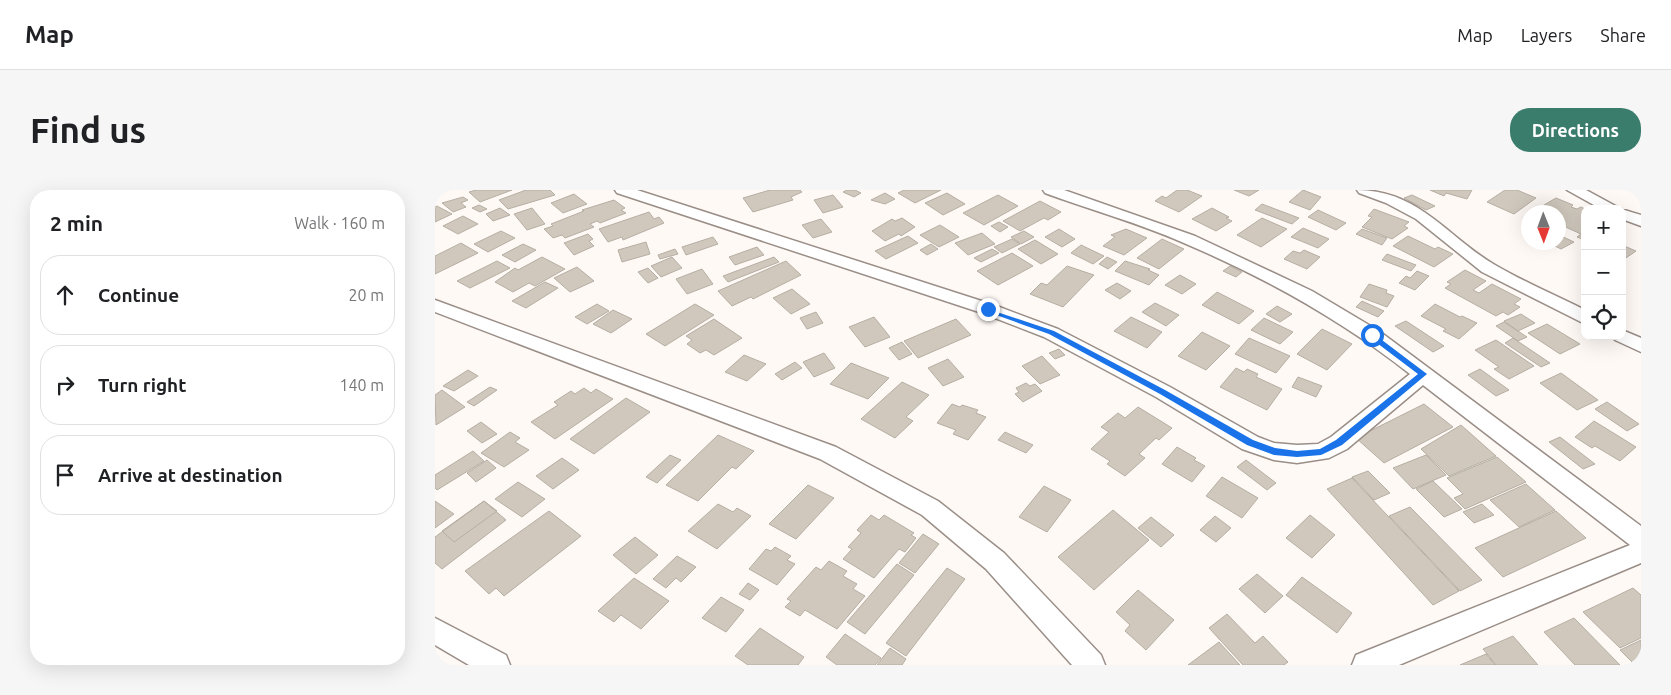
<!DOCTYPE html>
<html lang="en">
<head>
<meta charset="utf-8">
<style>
  body { margin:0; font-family:Ubuntu,sans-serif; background:#f6f6f6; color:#202124 }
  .controls { position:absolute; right:15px; top:15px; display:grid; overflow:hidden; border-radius:10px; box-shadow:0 5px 20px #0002 }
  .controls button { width:45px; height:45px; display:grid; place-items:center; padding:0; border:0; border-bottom:1px solid #e0e0e0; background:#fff; color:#202124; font:25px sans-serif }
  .compass { position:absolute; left:1086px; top:15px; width:45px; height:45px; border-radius:50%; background:#fff; box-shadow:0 5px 20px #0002; rotate:179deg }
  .stop { position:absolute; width:15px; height:15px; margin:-11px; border:4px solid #1a73e8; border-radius:50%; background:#fff }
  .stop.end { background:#1a73e8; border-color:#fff; box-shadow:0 1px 5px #0008 }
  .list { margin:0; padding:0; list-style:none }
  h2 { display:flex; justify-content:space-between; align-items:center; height:65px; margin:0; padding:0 20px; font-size:21px }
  h2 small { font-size:16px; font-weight:400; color:#757577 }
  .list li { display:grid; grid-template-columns:32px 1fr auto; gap:15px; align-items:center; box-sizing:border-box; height:80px; margin:0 10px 10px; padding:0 10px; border:1px solid #e0e0e0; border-radius:20px }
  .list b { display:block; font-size:19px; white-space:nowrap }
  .list em { font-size:16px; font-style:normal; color:#757577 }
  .icon { flex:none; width:28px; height:28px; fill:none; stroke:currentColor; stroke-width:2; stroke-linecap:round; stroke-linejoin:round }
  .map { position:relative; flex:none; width:1206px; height:475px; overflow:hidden; border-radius:20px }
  header { display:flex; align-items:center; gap:30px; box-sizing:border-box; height:70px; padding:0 25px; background:#fff; border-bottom:1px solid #e0e0e0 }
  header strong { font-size:24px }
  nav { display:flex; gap:28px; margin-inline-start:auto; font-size:18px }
  .intro { display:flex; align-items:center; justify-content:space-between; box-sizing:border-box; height:120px; padding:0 30px }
  h1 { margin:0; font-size:35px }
  .button { padding:12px 22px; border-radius:20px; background:#3b7d6d; color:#fff; font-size:18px; font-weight:700 }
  main { display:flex; gap:30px; padding:0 30px }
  aside { flex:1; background:#fff; border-radius:20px; box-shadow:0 5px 20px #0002 }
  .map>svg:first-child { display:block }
</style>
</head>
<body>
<header>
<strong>Map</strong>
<nav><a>Map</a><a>Layers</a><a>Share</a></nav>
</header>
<div class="intro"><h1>Find us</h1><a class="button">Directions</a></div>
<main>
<aside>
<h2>2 min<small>Walk · 160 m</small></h2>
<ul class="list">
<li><svg class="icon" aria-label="ahead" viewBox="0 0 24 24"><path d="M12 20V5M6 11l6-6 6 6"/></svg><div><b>Continue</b></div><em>20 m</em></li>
<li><svg class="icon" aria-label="right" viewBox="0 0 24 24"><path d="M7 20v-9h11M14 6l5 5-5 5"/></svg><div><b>Turn right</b></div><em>140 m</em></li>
<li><svg class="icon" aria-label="arrive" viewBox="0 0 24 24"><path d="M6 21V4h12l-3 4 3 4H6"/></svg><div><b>Arrive at destination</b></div></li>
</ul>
</aside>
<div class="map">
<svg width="1206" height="475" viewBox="0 0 1206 475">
  <rect width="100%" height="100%" fill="#fff9f6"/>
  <path fill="#d0c8bd" stroke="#b5aea3" d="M 41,0 L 77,0 L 45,12 L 34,2 Z
    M 91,0 L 115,0 L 120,5 L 73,19 L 64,10 Z
    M 335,0 L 365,0 L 367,2 L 356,7 L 358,10 L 318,22 L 308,8 Z
    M 412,0 L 420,0 L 426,3 L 419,7 L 408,2 Z
    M 469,0 L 506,0 L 480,13 L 463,3 Z
    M 742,0 L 752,0 L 767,6 L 744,22 L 720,11 L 727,6 L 731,8 Z
    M 799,0 L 824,0 L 814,6 Z
    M 868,0 L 886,7 L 875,20 L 854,12 Z
    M 995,0 L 1037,0 L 1032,9 L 1011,3 L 1009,6 Z
    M 1070,0 L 1082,0 L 1101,8 L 1079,24 L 1052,12 Z
    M 450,3 L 460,9 L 450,14 L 436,10 Z
    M 512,3 L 530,14 L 508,25 L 490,13 Z
    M 139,4 L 152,14 L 128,23 L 116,13 Z
    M 398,5 L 408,17 L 388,23 L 379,10 Z
    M 563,5 L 583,16 L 549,35 L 528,23 Z
    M 977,5 L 1000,16 L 991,20 L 969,8 Z
    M 28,7 L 33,10 L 26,13 L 31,17 L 18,22 L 7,13 Z
    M 1121,8 L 1138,15 L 1136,17 L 1142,19 L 1146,17 L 1150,19 L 1150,50 L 1142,47 L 1146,44 L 1124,34 L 1125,28 L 1124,22 L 1113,22 L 1104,18 Z
    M 179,10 L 190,18 L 186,20 L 191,23 L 165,33 L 162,31 L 155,34 L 159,37 L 130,48 L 127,45 L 118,48 L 109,39 L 118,36 L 116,34 L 149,21 L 147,20 Z
    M 605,11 L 626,22 L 613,30 L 609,28 L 585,41 L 568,31 Z
    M 827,14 L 864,28 L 857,34 L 820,20 Z
    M 44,15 L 52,19 L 45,22 L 37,18 Z
    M 2,16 L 17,24 L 0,32 L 0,17 Z
    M 65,18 L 75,25 L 58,31 L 51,24 Z
    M 97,18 L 110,34 L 92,40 L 79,24 Z
    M 777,18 L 794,27 L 791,28 L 797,31 L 781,41 L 757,29 Z
    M 939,19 L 974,32 L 969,36 L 973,38 L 957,49 L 927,37 L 937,27 L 933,26 Z
    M 883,20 L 911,33 L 901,40 L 873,27 Z
    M 214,22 L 219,29 L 224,27 L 229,33 L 188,50 L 187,47 L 173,52 L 164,39 Z
    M 28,26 L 43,34 L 23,44 L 8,36 Z
    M 467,28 L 480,37 L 466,46 L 464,44 L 450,51 L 437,41 L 457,29 L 460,31 Z
    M 827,28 L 852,39 L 826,57 L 802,45 Z
    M 386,29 L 397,42 L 378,48 L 367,35 Z
    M 564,32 L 573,37 L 565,42 L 556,36 Z
    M 505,35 L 524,47 L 504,57 L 485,45 Z
    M 868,38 L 894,49 L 883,58 L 856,47 Z
    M 624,39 L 640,49 L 627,57 L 610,47 Z
    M 691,39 L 712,48 L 689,65 L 668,56 L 680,47 L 676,45 Z
    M 927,39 L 952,48 L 947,55 L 921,44 Z
    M 66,41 L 80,48 L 53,62 L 39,54 Z
    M 589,41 L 599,47 L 586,54 L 576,47 Z
    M 547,43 L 560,54 L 533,65 L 520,53 Z
    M 153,44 L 158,49 L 154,51 L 159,56 L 139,65 L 129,53 Z
    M 1124,45 L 1139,52 L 1126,59 L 1112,52 L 1124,52 Z
    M 473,46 L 483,53 L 451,69 L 440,61 Z
    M 973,46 L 1000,59 L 1003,57 L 1018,64 L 999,77 L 958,56 Z
    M 278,47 L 283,54 L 251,65 L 247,57 Z
    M 577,49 L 585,54 L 567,63 L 559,57 Z
    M 727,49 L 749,59 L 724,79 L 702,68 Z
    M 600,50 L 623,64 L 606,74 L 583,59 Z
    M 211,52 L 215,64 L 187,72 L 183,60 Z
    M 26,53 L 43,63 L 0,84 L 0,66 Z
    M 88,54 L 101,60 L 80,72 L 67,65 Z
    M 496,54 L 503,59 L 492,65 L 485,60 Z
    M 646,55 L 669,66 L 658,74 L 636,63 Z
    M 1187,55 L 1201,61 L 1188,70 Z
    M 322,57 L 329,65 L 300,75 L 294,67 Z
    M 240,59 L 243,64 L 225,69 L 223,65 Z
    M 557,59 L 564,63 L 546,72 L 539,68 Z
    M 869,60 L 885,67 L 872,79 L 849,69 L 858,61 L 865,63 Z
    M 577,63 L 598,76 L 563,95 L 542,81 Z
    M 952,64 L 981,75 L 976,81 L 947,70 Z
    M 107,67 L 130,79 L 100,96 L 94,93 L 78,102 L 60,92 L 80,78 L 83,80 Z
    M 237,67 L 247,78 L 226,87 L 216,76 Z
    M 339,67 L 344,72 L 293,92 L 288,86 Z
    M 672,67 L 682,72 L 673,79 L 664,74 Z
    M 62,71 L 75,78 L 35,98 L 22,91 Z
    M 351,71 L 366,85 L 318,109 L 316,107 L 297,116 L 283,101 Z
    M 690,71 L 715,79 L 713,80 L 724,85 L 714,95 L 680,81 Z
    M 632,76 L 659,85 L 628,117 L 595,104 L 606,93 L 612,95 Z
    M 795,76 L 807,82 L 801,87 L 788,81 Z
    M 142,77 L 159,91 L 135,102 L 119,88 Z
    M 213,78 L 223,88 L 213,93 L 203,82 Z
    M 267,79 L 278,94 L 252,104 L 241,89 Z
    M 1030,80 L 1051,91 L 1038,100 L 1044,103 L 1057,94 L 1086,109 L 1079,114 L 1085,117 L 1073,125 L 1068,122 L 1061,126 L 1010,98 L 1016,94 L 1012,92 Z
    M 982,81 L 994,86 L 980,100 L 964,93 L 971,86 L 975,88 Z
    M 745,85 L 761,94 L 747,104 L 730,95 Z
    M 110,92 L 123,98 L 91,118 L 77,111 Z
    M 682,93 L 696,101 L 685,109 L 670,100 Z
    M 934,94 L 952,100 L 951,103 L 959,106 L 952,117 L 925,107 Z
    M 357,99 L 375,114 L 356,124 L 338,108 Z
    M 782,102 L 819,121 L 804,134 L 767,115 Z
    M 927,111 L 949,121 L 943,127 L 921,117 Z
    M 720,113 L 744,125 L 731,136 L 707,122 Z
    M 162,114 L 174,121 L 152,134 L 140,127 Z
    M 260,114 L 279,125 L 230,156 L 211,144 Z
    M 1000,114 L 1025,127 L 1027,126 L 1042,133 L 1024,149 L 1008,141 L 1011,139 L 986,126 Z
    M 842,116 L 857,124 L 845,132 L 831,124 Z
    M 178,120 L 197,129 L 176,143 L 158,134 Z
    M 381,122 L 388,133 L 372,139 L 365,128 Z
    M 1086,124 L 1100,133 L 1083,141 L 1069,131 Z
    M 439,127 L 455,147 L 430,157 L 414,137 Z
    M 696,127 L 727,142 L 712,158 L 679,141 Z
    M 829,128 L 858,142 L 845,154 L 816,140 Z
    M 279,129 L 307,148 L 279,165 L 271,160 L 265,163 L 252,154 L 257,150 L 251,146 Z
    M 521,129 L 536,145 L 483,168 L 469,151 Z
    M 971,131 L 1009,156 L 998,162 L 960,136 Z
    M 1069,132 L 1092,147 L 1083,151 L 1061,136 Z
    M 1112,134 L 1145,154 L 1125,164 L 1093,143 Z
    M 887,139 L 917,154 L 892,180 L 862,164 Z
    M 767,142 L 795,156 L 771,180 L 743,166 Z
    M 814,148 L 855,166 L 841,183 L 800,164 Z
    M 1078,148 L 1115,173 L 1106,177 L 1070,153 Z
    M 1061,150 L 1099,176 L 1074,189 L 1059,179 L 1064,177 L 1040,160 Z
    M 467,152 L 477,164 L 464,170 L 454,158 Z
    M 624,159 L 630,165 L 620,169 L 614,163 Z
    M 389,163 L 400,178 L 379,187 L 368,172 Z
    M 309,165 L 331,174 L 312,191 L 290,182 Z
    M 607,166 L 625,185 L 605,194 L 587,176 Z
    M 513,169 L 529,187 L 508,196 L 493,178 Z
    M 360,172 L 367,178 L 347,190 L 340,184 Z
    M 416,173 L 454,188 L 433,209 L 395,194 Z
    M 801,178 L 809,182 L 812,179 L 823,184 L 821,187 L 847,199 L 832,220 L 785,197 Z
    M 1045,179 L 1074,200 L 1061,206 L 1033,185 Z
    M 33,180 L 43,186 L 19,201 L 8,196 Z
    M 1126,183 L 1163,210 L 1142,220 L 1105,193 Z
    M 863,187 L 887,196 L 881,207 L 857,197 Z
    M 467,192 L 494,205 L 471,227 L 478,231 L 460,248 L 426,229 Z
    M 591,193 L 595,196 L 600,194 L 607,201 L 588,212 L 580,204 L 584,202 L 581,198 Z
    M 55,197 L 62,200 L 39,216 L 32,212 Z
    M 149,198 L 156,203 L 161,199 L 178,209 L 120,249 L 96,232 L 123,215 L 119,212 L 136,201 L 140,204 Z
    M 7,200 L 30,217 L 1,235 L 0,205 Z
    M 191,208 L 215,222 L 159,264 L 135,249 Z
    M 1172,212 L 1204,234 L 1192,241 L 1160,219 Z
    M 517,214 L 525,217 L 527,215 L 543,220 L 541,223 L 551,227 L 533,250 L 518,244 L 521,240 L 502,233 Z
    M 989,214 L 1018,237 L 949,273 L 921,248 Z
    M 703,217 L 737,238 L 724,250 L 721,248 L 704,264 L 710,268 L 690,286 L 672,274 L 675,271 L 656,259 L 674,242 L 666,237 L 683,223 L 690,228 Z
    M 1159,231 L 1201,257 L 1185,271 L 1160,256 L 1157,258 L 1140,247 Z
    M 46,232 L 62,244 L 47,253 L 32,241 Z
    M 1026,235 L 1061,266 L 1014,286 L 986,259 Z
    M 75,242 L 85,248 L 80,252 L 94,260 L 69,277 L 46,263 Z
    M 570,242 L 598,255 L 591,263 L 563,250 Z
    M 283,245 L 319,261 L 301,279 L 297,277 L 263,311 L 231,295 Z
    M 1125,247 L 1160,274 L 1148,279 L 1114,252 Z
    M 742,257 L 761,268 L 759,270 L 770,276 L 757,292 L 727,274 Z
    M 38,261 L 49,271 L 2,300 L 0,298 L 0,285 Z
    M 235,265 L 246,270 L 222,293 L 211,287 Z
    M 991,265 L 1011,285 L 978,299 L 958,278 Z
    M 1062,267 L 1091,292 L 1030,319 L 1019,308 L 1028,304 L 1012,288 Z
    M 127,268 L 144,280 L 118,299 L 101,286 Z
    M 52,270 L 61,278 L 41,292 L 32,283 Z
    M 811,270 L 841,293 L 832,300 L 802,277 Z
    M 933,281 L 955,303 L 939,310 L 917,287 Z
    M 787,287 L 823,308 L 807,328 L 771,306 Z
    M 917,288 L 1024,401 L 998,415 L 892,299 Z
    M 998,291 L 1027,319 L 1009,327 L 981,299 Z
    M 83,292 L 110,309 L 87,327 L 60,309 Z
    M 1091,294 L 1120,320 L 1084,337 L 1055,310 Z
    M 373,295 L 399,308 L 361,349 L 334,334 Z
    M 609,296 L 636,310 L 612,342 L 584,327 Z
    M 0,311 L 19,324 L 0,338 Z
    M 49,311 L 62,321 L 19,352 L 7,341 Z
    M 49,311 L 71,330 L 7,379 L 0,373 L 0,347 Z
    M 283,314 L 298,322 L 302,318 L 316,326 L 282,359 L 253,341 Z
    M 1047,314 L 1059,325 L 1039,333 L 1028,322 Z
    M 975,317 L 1047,390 L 1025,401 L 954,326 Z
    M 678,320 L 714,350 L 659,400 L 623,367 Z
    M 114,321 L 146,346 L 69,406 L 61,398 L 54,404 L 30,381 Z
    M 1121,321 L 1151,348 L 1068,387 L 1040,358 Z
    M 436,325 L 444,330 L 449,325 L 479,343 L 476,345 L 481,348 L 470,362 L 464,359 L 439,388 L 408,369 L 417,359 L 413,357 L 426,343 L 422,340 Z
    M 875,325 L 900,345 L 877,368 L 851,348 Z
    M 780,326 L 796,338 L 781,352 L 765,340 Z
    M 716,327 L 739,345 L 726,357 L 703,338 Z
    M 488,344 L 504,354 L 480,383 L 464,373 Z
    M 200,347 L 223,365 L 201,384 L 178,365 Z
    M 340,357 L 356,366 L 352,370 L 360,374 L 342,395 L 314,379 L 331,359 L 336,361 Z
    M 242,366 L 261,377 L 246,392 L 241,388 L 231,398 L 218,389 Z
    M 394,371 L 412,381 L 408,386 L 422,394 L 418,399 L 430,406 L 402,439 L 370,420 L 365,426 L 350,417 L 356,411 L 352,409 L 381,377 L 386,380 Z
    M 462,374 L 479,385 L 430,444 L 412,432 Z
    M 512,378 L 530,389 L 471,466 L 451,453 Z
    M 822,384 L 848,406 L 830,423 L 804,399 Z
    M 867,387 L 917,423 L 902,443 L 851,405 Z
    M 199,388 L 234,411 L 206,439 L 186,425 L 179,432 L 163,421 Z
    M 313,393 L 324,400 L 315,410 L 304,404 Z
    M 1198,398 L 1206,405 L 1206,448 L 1185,458 L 1148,422 Z
    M 703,400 L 739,430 L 711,460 L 690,441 L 695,435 L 681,422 Z
    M 286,407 L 309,420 L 291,442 L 267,428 Z
    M 792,424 L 820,453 L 828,446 L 853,472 L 849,475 L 808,475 L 774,438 Z
    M 1139,428 L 1185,475 L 1140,475 L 1109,442 Z
    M 325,438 L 369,467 L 363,475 L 313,475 L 300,466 Z
    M 410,444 L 446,468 L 440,475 L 402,475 L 391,467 Z
    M 1078,446 L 1103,475 L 1061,475 L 1048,459 Z
    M 1206,450 L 1206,475 L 1200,475 L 1185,460 Z
    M 784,452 L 805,475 L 753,475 Z
    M 455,458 L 471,469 L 467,475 L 442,475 Z
    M 1051,464 L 1060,475 L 1025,475 Z"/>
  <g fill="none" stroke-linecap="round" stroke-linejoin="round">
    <defs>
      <path id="minor" d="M 180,0 L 202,0 L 559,115 L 623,139 L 735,197 L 823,247 L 839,253 L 862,255 L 883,254 L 896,247 L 975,184 C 905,129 831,88 749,53 C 704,33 656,20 610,3 L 608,0 L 629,0 L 760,46 L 877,101 L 944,141 L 1206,336 L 1206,373 L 964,475 L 917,475 L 921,465 L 1195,355 L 988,195 L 912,259 L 894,268 L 862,273 L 839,270 L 807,259 L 721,207 L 609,147 L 547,123 L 182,3 Z
        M 922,0 C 984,0 1012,47 1060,75 C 1089,92 1120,105 1150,120 L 1150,134 L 1047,82 L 981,29 L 951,13 L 924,3 Z
        M 1132,0 L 1151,0 L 1186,19 L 1206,25 L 1206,36 L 1187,29 L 1187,19 L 1166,19 Z
        M 0,110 L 401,257 L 503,311 L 569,363 L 666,465 L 670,475 L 637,475 L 551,379 L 487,325 L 385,269 L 0,122 Z
        M 1187,140 L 1206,148 L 1206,162 L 1180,150 L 1178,146 L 1187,146 Z
        M 0,428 L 71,465 L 75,475 L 34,475 L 0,455 Z"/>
    </defs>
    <use href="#minor" stroke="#9a8e87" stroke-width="3"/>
    <use href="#minor" fill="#fff" fill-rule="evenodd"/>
  </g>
  <path fill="#1a73e8" d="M 550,118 L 619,141 L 730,200 L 818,250 L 840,258 L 862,261 L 885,259 L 901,250 L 983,184 L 934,147 L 934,144 L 939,144 L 992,184 L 907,255 L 886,265 L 862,267 L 839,265 L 812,255 L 725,204 L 614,144 L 550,121 Z"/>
</svg>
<div class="controls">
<button>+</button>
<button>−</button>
<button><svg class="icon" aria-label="locate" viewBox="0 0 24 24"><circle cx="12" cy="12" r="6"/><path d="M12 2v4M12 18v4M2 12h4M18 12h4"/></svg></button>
</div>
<svg class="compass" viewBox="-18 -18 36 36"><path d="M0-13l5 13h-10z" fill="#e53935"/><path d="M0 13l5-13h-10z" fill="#757577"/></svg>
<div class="stop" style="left:937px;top:145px"></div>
<div class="stop end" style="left:553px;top:119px"></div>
</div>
</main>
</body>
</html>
